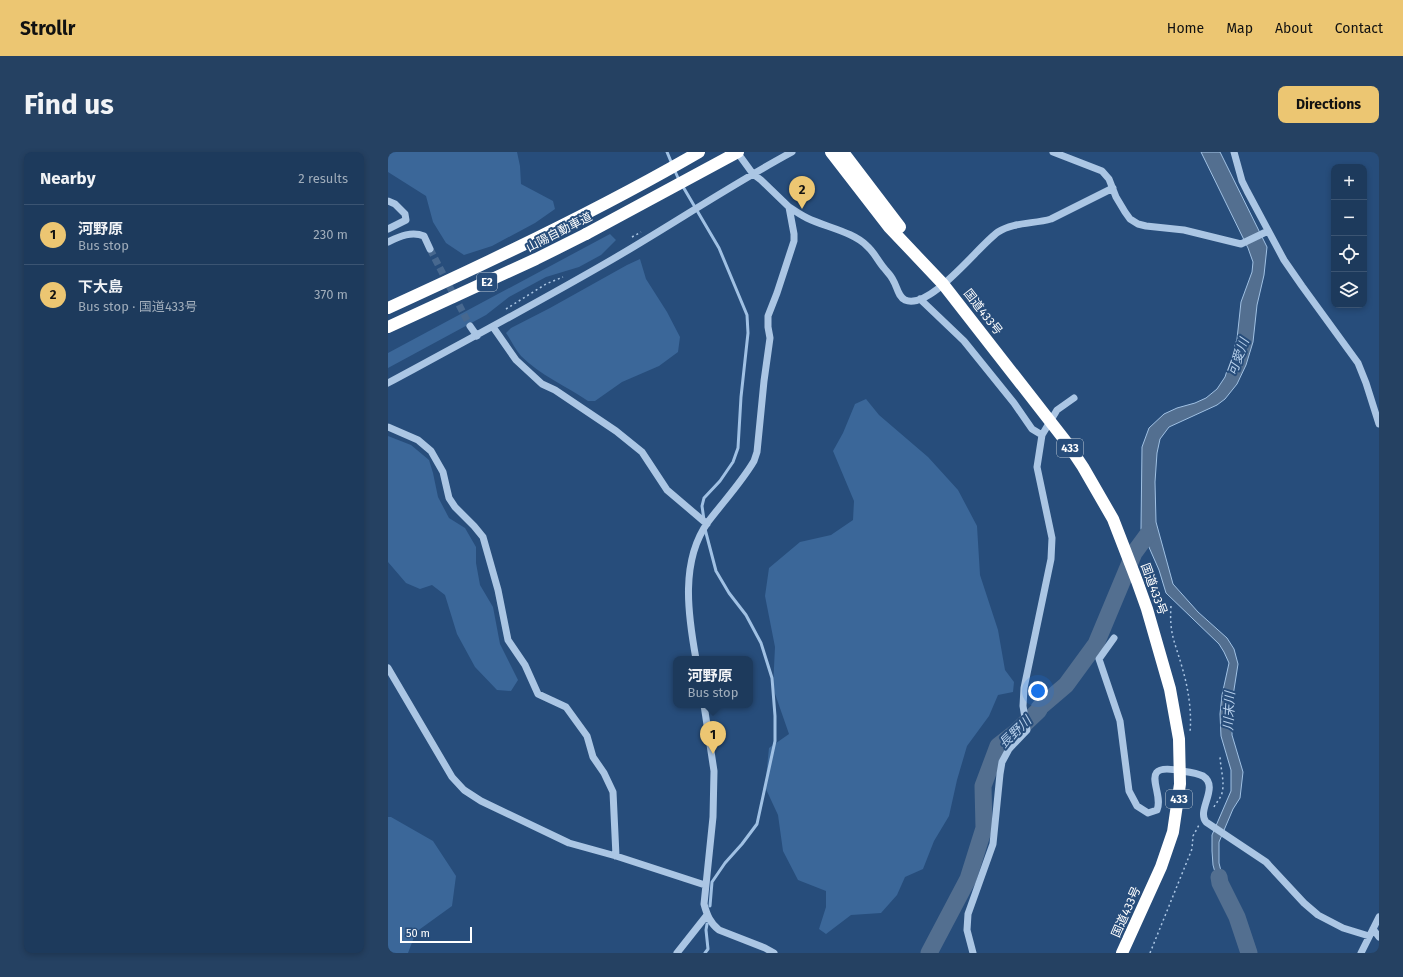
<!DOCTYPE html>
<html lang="en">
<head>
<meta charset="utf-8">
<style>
  body { margin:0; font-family:"Fira Sans","Noto Sans JP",sans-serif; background:#254162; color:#f1f3f6 }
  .controls { position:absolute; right:12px; top:12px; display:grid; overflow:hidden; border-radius:8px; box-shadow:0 2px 6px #0003 }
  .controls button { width:36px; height:36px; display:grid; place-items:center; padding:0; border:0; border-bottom:1px solid #3b5472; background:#1d3a5c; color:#f1f3f6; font:20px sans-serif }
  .scale { position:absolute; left:12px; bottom:10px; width:72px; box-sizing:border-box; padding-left:4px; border:2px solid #fff; border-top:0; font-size:11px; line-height:14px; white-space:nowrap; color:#fff; -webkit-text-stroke:3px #274d7b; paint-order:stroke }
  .you { position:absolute; left:650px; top:539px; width:14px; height:14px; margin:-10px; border:3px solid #fff; border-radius:50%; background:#1a73e8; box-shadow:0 0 0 6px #1a73e833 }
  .badge { display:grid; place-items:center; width:26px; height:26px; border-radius:50%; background:#ecc672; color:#111; font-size:13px; font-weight:700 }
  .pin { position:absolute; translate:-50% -33px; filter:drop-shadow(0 1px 2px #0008) }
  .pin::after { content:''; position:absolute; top:21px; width:14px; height:12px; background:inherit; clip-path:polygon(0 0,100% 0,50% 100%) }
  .popup { position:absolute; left:285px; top:504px; width:80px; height:52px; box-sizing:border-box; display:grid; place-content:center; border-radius:8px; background:#1d3a5c; filter:drop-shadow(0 1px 3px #0005); font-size:13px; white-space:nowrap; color:#a0adbb }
  .popup b { font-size:15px; color:#f1f3f6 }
  .popup::after { content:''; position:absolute; left:50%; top:100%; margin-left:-8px; border:8px solid transparent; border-top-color:#1d3a5c }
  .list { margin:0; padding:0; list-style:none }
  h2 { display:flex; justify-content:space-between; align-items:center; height:52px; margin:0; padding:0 16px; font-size:17px }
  h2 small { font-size:13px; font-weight:400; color:#a0adbb }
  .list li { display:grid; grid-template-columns:26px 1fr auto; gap:12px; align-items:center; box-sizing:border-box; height:60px; padding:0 16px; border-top:1px solid #3b5472 }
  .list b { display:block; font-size:15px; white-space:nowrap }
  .list p { margin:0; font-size:13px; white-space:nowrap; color:#a0adbb }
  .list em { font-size:13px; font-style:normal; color:#a0adbb }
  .icon { flex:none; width:22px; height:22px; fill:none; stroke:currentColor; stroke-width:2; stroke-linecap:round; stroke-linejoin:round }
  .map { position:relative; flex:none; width:991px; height:801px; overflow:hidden; border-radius:8px }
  header { display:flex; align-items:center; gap:24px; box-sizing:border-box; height:56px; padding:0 20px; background:#ecc672; color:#111 }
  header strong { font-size:19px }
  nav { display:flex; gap:22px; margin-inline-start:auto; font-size:14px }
  .intro { display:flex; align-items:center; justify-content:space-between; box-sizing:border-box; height:96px; padding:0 24px }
  h1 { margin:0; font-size:28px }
  .button { padding:10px 18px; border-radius:8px; background:#ecc672; color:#111; font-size:14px; font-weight:700 }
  main { display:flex; gap:24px; padding:0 24px }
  aside { flex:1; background:#1d3a5c; border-radius:8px; box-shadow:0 2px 6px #0003 }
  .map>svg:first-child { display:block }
</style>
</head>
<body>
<header>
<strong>Strollr</strong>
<nav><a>Home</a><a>Map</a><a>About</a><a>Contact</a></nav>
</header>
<div class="intro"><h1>Find us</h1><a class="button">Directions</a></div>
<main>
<aside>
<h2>Nearby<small>2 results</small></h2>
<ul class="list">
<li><span class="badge">1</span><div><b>河野原</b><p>Bus stop</p></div><em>230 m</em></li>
<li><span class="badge">2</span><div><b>下大島</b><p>Bus stop · 国道433号</p></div><em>370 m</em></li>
</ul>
</aside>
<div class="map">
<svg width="991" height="801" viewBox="0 0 991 801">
  <rect width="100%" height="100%" fill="#274d7b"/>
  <path fill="#3b6799" d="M 0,0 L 129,0 L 132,14 L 133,32 L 165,49 L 167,57 L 147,71 L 104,94 L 76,103 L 58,91 L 45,70 L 38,44 L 0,20 Z
    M 222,82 L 228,88 L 213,103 L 191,115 L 158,125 L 121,145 L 98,163 L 0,216 L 0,201 Z
    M 252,107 L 258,127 L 279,160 L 292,185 L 290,200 L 271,214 L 234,230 L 207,249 L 200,249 C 178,234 152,223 133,204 C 127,197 123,188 118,181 L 123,176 L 162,156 L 239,113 Z
    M 478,247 L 491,263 L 540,305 L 570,338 L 589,374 L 592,423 L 610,478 L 617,518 L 626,530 L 625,540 L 610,543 L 601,564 L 579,594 L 569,628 L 561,664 L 546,689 L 535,717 L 517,725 L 509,743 L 493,761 L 463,763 L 438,782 L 431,777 L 438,755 L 438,739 L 410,728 L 395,699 L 390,663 L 377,635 L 381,596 L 401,582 L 385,536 L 387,495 L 377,444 L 381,416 L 412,390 L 443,383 L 465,368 L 466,349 L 445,299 L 455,281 L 467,252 Z
    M 0,284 L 23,293 L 41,308 L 45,321 L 50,345 L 61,366 L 77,376 L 88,395 L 88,411 L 92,433 L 105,455 L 112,492 L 130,528 L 123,539 L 109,538 L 87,515 L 69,482 L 57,443 L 44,433 L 32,437 L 18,431 L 0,410 Z
    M 0,665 L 3,665 L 45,689 L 68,724 L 64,754 L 28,780 L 20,801 L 0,801 Z"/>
  <path fill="#536f90" stroke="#a0c1e4" d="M 813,0 L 832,0 L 879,95 L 876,123 L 869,153 L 865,190 L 858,213 L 849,232 L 837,247 L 829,253 L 781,275 L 772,287 L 769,301 L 767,330 L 768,370 L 785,432 L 810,460 L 839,486 L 846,497 L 850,512 L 845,544 L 844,583 L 855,620 L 852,646 L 845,657 L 831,690 L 831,711 L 840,747 L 830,731 L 825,713 L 824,699 L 824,683 L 843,639 L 843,618 L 833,584 L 832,562 L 834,543 L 841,511 L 836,500 L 831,492 L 778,441 L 771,418 L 753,377 L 754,295 L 761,276 L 776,262 L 789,256 L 807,251 L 818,246 L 829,237 L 837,225 L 849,187 L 853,150 L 864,120 L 865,110 L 860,96 Z"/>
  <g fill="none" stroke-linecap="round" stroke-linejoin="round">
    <path stroke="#a0c1e4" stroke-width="3" d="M 279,0 L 284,12
      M 286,17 L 291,28
      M 294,33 L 331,96 L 359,163 L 360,181 L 353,245 L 350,296 L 345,310 L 332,329 L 316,346 L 314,354 L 316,368
      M 317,377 L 328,419 L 341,441 L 358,463 L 373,491 L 384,526 L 387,564 L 387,589 L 369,672 L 354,692 L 337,711 L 324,730 L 322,754
      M 317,801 L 320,797 L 318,778 L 319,772"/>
    <path stroke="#536f90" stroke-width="17" d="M 831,725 L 832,731 L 849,765 L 861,801
      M 541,801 L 580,727 L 596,676 L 595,634 L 610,594 L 628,580 L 651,558 L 651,556 L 678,533 L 708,492 L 746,401 L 760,382"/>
    <path stroke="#47688f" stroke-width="7" stroke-dasharray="7 3.5" stroke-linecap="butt" d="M 42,97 L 82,174"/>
    <path stroke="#abc6e4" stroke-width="1.5" stroke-dasharray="2 3" stroke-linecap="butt" d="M 244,85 L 253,80
      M 118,157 L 158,132 L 175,125
      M 783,454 C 781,482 787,490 794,515 C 800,535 804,559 802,580
      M 826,655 C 828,651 831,648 833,644 C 838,632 832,616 832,603
      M 762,801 L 804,697 L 805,684 L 811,673"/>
    <path stroke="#abc6e4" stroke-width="7" d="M 665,0 L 714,19 L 721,27 L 728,45 L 737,60 L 742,67 L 750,72 L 758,74 L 796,78 L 853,92 L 880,79
      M 846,0 L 854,29 L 859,39 L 896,108 L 914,134 L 970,211 L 978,231 L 991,272
      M 0,49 L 7,52 L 17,62 L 18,68 L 0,77
      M 401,55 C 407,59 413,63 419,66 C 437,75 466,80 479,94 C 486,100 490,109 496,116 C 499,120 503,123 505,128 C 509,134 510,145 517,148 C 542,159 591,93 610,80 C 625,70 646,72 663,67 L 725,36
      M 0,90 C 12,84 24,79 36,84 L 42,97
      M 532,147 L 576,189 L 626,251 L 644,277 L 654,283 L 649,315 L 664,386 L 663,407 L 636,536 L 635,554 L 639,578 L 621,597 L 614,610 L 612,622 L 605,692 L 580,762 L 579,778 L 585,801
      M 82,174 L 89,184
      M 105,175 L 128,208 L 154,232 L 167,238 L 228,279 L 254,300 L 279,338 L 319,372
      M 0,231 C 76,190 151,150 225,107 C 285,72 343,33 404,0
      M 0,275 L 30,288 L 43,299 L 55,320 L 61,346 L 67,355 L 86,374 L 95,385 L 110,438 L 120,488 L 137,513 L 150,542 L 178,555 L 199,584 L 205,605 L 216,621 L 225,640 L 228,704
      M 654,283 L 669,258 L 686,246
      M 726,486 L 711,507 L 732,569 L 741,639 L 749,654 L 760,661 L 769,658 C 777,640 747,609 794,619 C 801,620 809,621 815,624 C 832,635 808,658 818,670 L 878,710 L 916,751 L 930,763 L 955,776 L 981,784
      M 308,507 C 300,463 292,409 320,370 C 335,350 353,331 366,309 L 369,300 L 376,229 L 382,186 L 380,175 L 380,164 L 389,141 L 406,89 L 406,82 L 401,55 L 373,28 L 365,22 L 349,0
      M 0,516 L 64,625 L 76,638 L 93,649 L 181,691 L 228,704 L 317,733
      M 316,553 L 326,619 L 325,665 L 316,752 C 319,763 322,771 331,778 L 377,796 L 386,801
      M 985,777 L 991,785
      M 289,801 L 319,763
      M 973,801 L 991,765"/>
    <path stroke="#fff" stroke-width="12" d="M 443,0 L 501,75 L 555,132 L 679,291 L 695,315 L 725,367 L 749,429 L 759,457 L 782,537 L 791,587 L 792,632 L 785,680 L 773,715 L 734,801
      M 455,0 L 512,75
      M 0,156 C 106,108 211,58 311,0
      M 0,175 L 148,107 L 198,82"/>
    <path stroke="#fff" stroke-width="12" d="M 198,82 L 350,0"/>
  </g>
  <g text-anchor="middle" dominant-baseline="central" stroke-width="4" stroke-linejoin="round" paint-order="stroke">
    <g fill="#274d7b" stroke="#becad7" stroke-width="1">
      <rect x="89" y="121" width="20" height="18" rx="3"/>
      <rect x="669" y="287" width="26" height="18" rx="3"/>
      <rect x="778" y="638" width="26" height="18" rx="3"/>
    </g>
    <g font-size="11" font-weight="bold" fill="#fff">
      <text x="99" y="130">E2</text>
      <text x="682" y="296">433</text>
      <text x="791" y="647">433</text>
    </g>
    <g font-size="12" fill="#fff" stroke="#274d7b">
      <text transform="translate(171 80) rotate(-27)">山陽自動車道</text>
      <text transform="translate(595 160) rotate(52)">国道433号</text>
      <text transform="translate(766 437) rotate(70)">国道433号</text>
      <text transform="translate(738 760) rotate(-66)">国道433号</text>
    </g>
    <g font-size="13" font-style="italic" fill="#b7d0ec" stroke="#274d7b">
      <text transform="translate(850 205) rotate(-70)">可愛川</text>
      <text transform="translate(841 559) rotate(-87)">川末川</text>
      <text transform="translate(627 580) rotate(-44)">長野川</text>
    </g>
  </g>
</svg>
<div class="controls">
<button>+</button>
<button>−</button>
<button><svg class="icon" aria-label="locate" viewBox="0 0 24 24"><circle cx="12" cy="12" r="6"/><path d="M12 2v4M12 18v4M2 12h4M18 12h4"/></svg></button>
<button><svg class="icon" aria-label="layers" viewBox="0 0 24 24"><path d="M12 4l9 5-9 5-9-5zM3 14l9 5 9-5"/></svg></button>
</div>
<div class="scale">50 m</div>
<div class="you"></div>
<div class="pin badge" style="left:325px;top:602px">1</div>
<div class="popup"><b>河野原</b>Bus stop</div>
<div class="pin badge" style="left:414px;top:57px">2</div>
</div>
</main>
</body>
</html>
